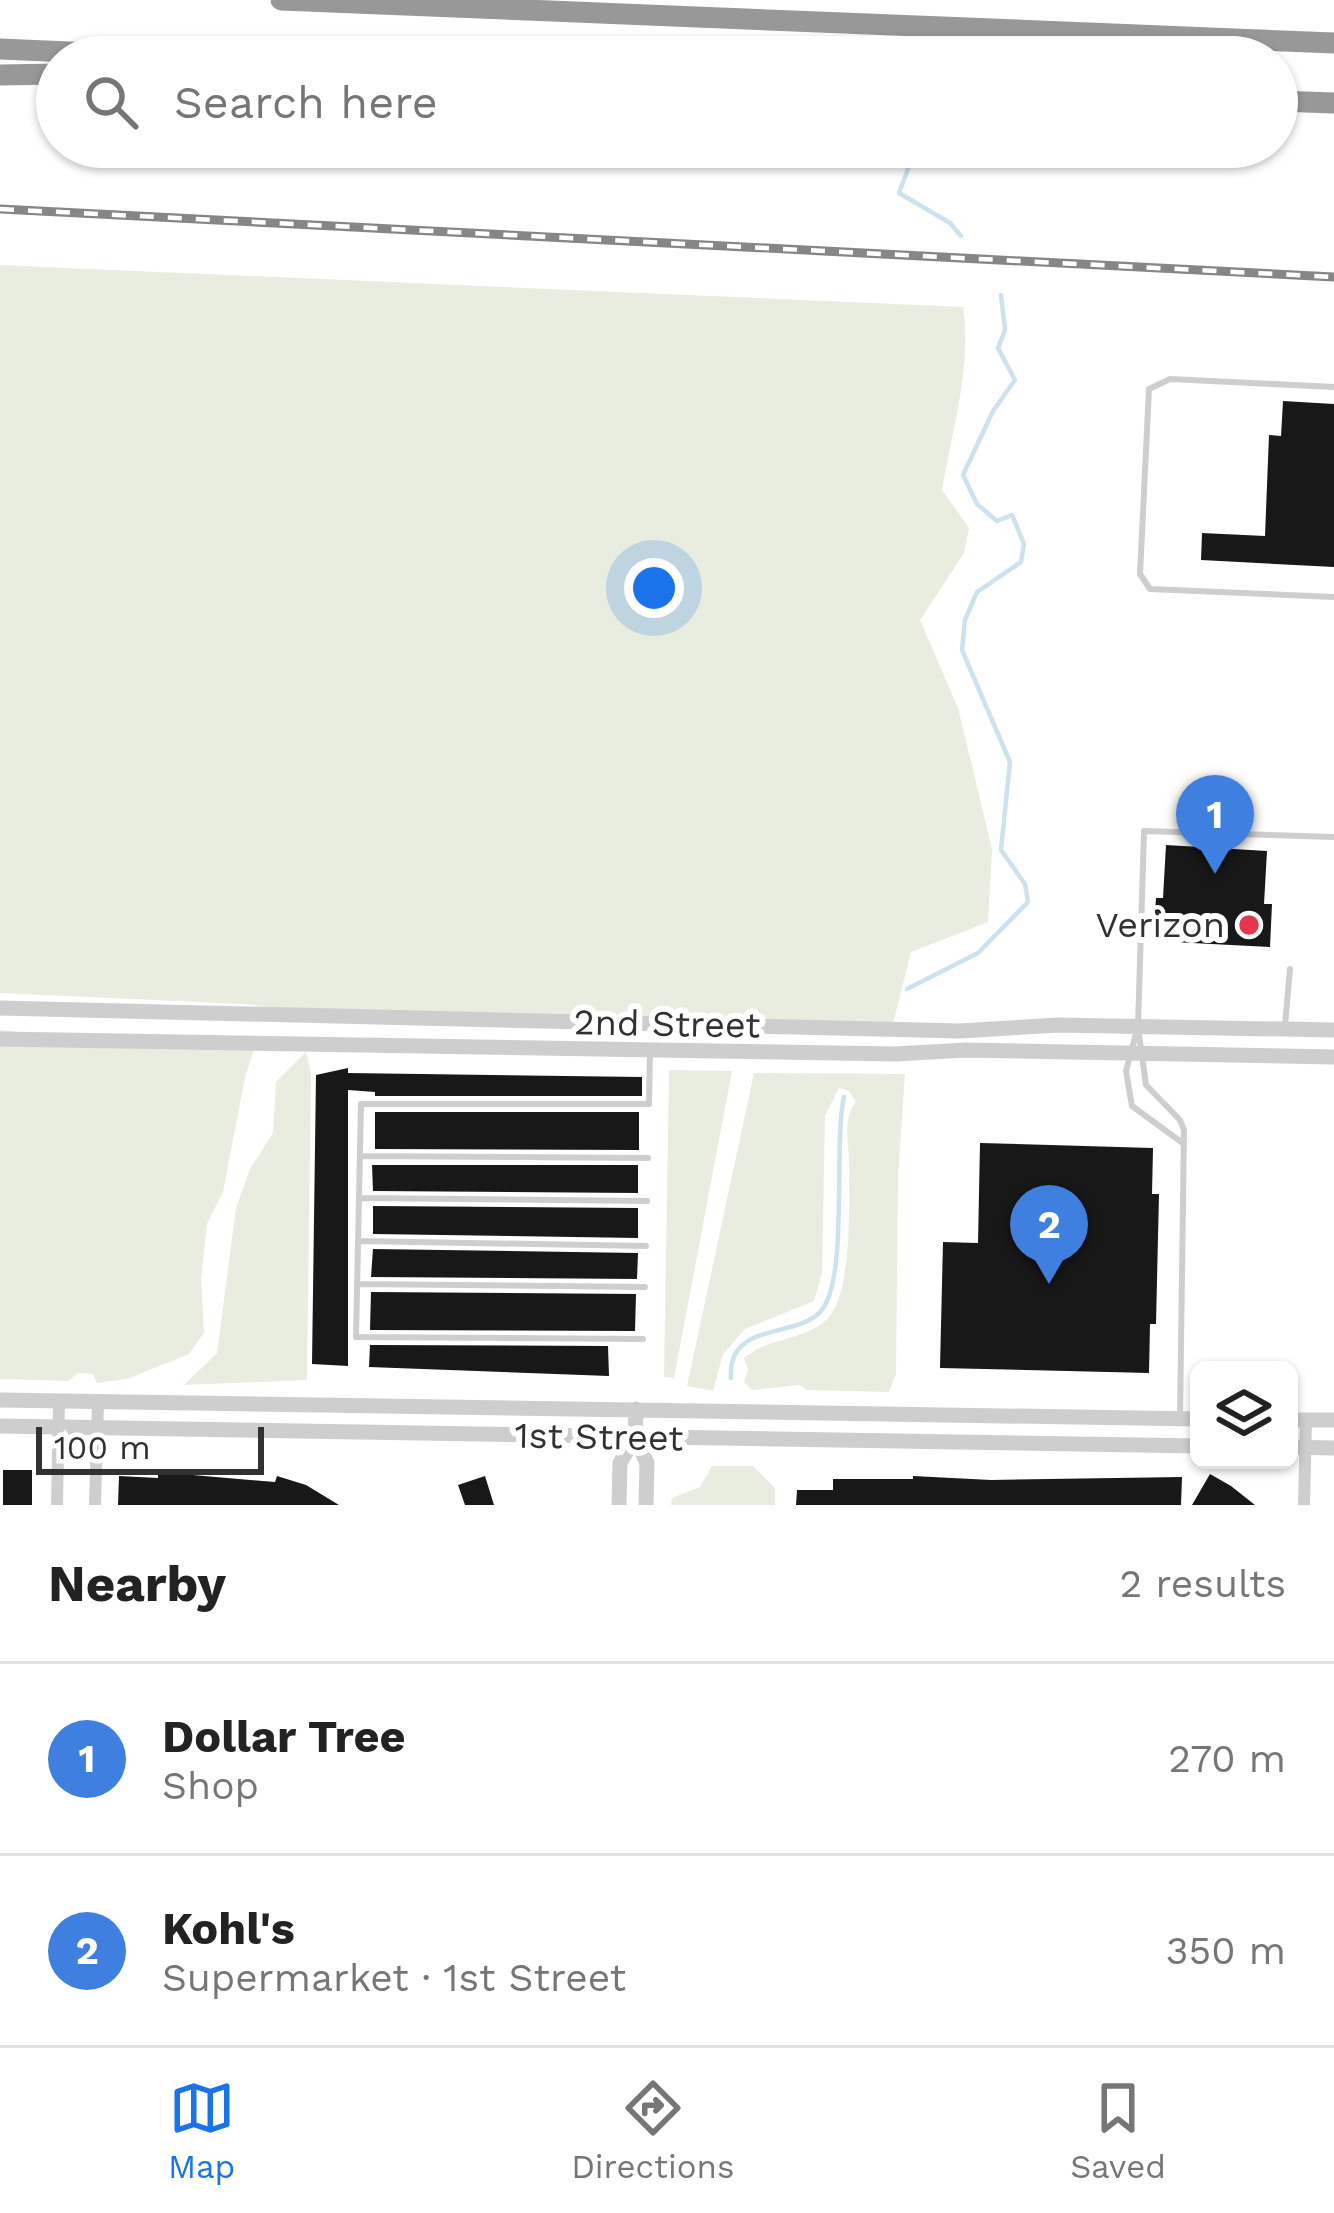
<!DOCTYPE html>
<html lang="en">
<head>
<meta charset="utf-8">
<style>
  body { margin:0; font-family:"Work Sans",sans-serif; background:#f6f6f6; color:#222 }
  .controls { position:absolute; right:36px; bottom:36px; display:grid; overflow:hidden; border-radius:18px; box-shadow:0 3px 9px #0004 }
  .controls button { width:108px; height:108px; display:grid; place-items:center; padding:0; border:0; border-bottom:3px solid #e0e0e0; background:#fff; color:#222; font:60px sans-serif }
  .scale { position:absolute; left:36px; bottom:30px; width:228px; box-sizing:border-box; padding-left:12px; border:6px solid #313131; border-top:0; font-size:33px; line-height:42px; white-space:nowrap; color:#313131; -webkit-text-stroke:9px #fff; paint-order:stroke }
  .you { position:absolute; left:654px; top:588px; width:42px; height:42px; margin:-30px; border:9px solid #fff; border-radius:50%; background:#1a73e8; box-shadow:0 0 0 18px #1a73e833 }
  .badge { display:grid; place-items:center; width:78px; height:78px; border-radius:50%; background:#1a73e8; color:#fff; font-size:39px; font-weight:700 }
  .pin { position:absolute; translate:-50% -99px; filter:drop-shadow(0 3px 6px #0008) }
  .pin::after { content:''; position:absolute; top:63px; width:42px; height:36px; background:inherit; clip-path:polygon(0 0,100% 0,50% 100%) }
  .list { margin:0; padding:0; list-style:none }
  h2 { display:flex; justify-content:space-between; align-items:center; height:156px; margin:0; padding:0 48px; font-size:51px }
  h2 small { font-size:39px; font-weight:400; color:#767676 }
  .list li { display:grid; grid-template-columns:78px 1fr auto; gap:36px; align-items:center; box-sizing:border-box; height:192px; padding:0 48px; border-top:3px solid #e0e0e0 }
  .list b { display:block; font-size:45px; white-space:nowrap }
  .list p { margin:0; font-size:39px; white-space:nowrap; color:#767676 }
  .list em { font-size:39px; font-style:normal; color:#767676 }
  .icon { flex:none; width:66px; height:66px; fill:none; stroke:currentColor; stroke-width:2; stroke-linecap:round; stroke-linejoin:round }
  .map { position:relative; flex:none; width:1334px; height:1505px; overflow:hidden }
  .search { position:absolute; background:#fff; box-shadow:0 3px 9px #0004; left:36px; right:36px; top:36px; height:132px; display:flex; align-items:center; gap:30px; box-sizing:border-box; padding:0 42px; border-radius:66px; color:#767676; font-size:45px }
  .sheet { height:540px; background:#fff }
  nav { display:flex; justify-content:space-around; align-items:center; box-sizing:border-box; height:168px; border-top:3px solid #e0e0e0; background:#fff; font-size:33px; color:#767676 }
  nav a { display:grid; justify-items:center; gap:6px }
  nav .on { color:#1a73e8 }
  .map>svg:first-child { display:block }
</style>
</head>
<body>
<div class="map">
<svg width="1334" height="1505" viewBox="0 0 1334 1505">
  <rect width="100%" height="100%" fill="#fff"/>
  <path fill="#e8eddf" d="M 0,265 L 963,307 C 972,367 952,430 942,490 L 969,528 L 964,553 L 920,620 L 958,708 L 992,849 L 988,922 L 911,952 L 892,1028 L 349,1015 L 243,1004 L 0,993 Z
    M 0,1030 L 55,1036 L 255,1046 L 245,1077 L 223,1192 L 207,1224 L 201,1279 L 204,1333 L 189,1354 L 127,1379 L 97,1383 L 93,1374 L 78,1373 L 68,1381 L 0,1379 Z
    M 306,1052 L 311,1073 L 307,1380 L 184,1385 L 217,1353 L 236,1208 L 250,1169 L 273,1133 L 276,1082 Z
    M 669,1070 L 732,1071 L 674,1378 L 664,1377 Z
    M 754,1073 L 905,1074 L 898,1177 L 896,1374 L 889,1392 L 807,1390 L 800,1385 L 752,1390 L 744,1382 L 748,1370 L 744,1358 C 768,1337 805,1341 827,1319 C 853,1294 849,1200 849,1164 C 849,1143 842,1119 856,1102 L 849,1091 L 839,1088 L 825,1116 L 822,1273 L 814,1301 L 745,1329 L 723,1354 L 713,1391 L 687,1386 Z
    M 712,1466 L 753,1466 L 775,1488 L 775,1505 L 671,1505 L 672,1498 L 700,1487 Z"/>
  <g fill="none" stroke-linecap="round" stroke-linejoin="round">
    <path stroke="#cce2ed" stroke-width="4.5" d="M 910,147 L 909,166 L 899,193 L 950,223 L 961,236
      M 907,989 L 978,953 L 1028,902 L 1025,884 L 1001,850 L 1010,762 L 962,650 L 965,620 L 977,592 L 1021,562 L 1024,544 L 1012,515 L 997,521 L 977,504 L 963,475 L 993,411 L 1015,380 L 998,348 L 1005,330 L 1001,295
      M 731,1378 C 727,1321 797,1339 821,1311 C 849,1278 833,1146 844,1097"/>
  </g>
  <path fill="#181818" d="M 1283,401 L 1334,404 L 1334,567 L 1201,560 L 1202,533 L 1265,536 L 1269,435 L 1281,436 Z
    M 1166,845 L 1267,851 L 1264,904 L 1272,904 L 1270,947 L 1153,941 L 1156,898 L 1163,898 Z
    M 348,1068 L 348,1073 L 642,1077 L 642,1096 L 375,1096 L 375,1092 L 348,1090 L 348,1366 L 312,1364 L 316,1075 Z
    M 375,1112 L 639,1112 L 639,1150 L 375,1149 Z
    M 980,1143 L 1153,1148 L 1152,1194 L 1159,1194 L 1156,1324 L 1150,1324 L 1149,1373 L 940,1368 L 943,1242 L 978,1243 Z
    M 372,1165 L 638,1165 L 638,1193 L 373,1191 Z
    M 373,1206 L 638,1208 L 638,1238 L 373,1234 Z
    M 373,1249 L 638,1253 L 637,1279 L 371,1277 Z
    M 371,1292 L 636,1294 L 635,1331 L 370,1330 Z
    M 370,1345 L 608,1346 L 609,1376 L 369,1367 Z
    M 3,1470 L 32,1470 L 32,1505 L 3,1505 Z
    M 158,1472 L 275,1482 L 277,1476 L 306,1485 L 339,1505 L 118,1505 L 119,1476 L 158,1478 Z
    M 1210,1474 L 1231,1486 L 1255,1505 L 1192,1505 Z
    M 485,1476 L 494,1505 L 465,1505 L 458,1485 Z
    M 913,1476 L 991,1480 L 1182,1477 L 1181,1505 L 796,1505 L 797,1490 L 833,1490 L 833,1479 L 913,1479 Z"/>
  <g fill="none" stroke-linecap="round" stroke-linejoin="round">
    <path stroke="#cecece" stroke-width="6" d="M 1334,387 L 1170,379 L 1149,389 L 1140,574 L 1150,589 L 1334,597
      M 1285,1025 L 1290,969
      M 1137,1030 L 1126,1071 L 1132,1106 L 1184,1144
      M 360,1156 L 648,1158
      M 359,1198 L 647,1201
      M 358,1241 L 646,1246
      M 357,1284 L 645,1287
      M 643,1339 L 356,1337 L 361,1104 L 649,1104 L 650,1052
      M 1180,1418 L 1184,1130 L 1180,1120 L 1146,1085 L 1138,1027 L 1144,831 L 1334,837"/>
    <path stroke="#cecece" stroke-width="12" d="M 57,1505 L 59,1401
      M 95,1505 L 98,1402
      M 1304,1505 L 1306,1420"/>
    <path stroke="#cecece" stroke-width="15" d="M 0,1008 L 960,1031 L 1058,1025 L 1334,1030
      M 0,1039 L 896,1054 L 965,1050 L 1334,1057
      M 0,1400 L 1199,1419
      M 636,1409 L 635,1437 L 647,1463 L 646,1505
      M 1289,1420 L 1334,1420
      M 0,1426 L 1199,1446
      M 1289,1447 L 1334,1448
      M 619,1505 L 620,1463 L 635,1437"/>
    <path stroke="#989898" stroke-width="21" d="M 281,0 L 1334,43
      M 0,49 L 185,57
      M 0,75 L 57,74
      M 1277,101 L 1334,103"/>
    <defs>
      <path id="rail" d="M 0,209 L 1334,277"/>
    </defs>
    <use href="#rail" stroke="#868686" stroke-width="9"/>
    <use href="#rail" stroke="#fff" stroke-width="4.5" stroke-dasharray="14" stroke-linecap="butt"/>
  </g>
  <circle fill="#e5364e" stroke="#fff" stroke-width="4.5" cx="1249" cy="925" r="12"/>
  <g text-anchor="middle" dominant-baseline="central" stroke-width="12" stroke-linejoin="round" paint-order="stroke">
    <g font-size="36" fill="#313131" stroke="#fff" text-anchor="end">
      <text x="1225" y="925">Verizon</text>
    </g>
    <g font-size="36" fill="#313131" stroke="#fff">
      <text transform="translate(667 1024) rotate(1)">2nd Street</text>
      <text transform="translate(599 1437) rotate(1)">1st Street</text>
    </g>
  </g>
</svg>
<div class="controls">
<button><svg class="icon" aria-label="layers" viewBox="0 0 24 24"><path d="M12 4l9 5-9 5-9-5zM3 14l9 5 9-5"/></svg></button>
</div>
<div class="scale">100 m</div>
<div class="you"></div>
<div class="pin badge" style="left:1215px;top:874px;background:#3f7fe0">1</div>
<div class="pin badge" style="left:1049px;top:1284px;background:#3f7fe0">2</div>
<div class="search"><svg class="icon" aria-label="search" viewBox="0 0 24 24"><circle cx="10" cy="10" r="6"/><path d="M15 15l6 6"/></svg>Search here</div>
</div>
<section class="sheet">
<h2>Nearby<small>2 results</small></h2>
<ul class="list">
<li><span class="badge" style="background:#3f7fe0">1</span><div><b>Dollar Tree</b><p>Shop</p></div><em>270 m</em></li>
<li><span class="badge" style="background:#3f7fe0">2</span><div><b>Kohl's</b><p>Supermarket · 1st Street</p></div><em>350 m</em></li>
</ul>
</section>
<nav>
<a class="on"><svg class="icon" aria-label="map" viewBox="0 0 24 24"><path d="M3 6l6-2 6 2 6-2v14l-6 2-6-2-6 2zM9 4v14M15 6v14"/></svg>Map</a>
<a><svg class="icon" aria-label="directions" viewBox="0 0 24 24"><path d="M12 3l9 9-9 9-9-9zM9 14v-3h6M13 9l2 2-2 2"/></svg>Directions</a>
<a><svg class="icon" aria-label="saved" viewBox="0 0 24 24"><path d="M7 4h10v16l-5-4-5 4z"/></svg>Saved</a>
</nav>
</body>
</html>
